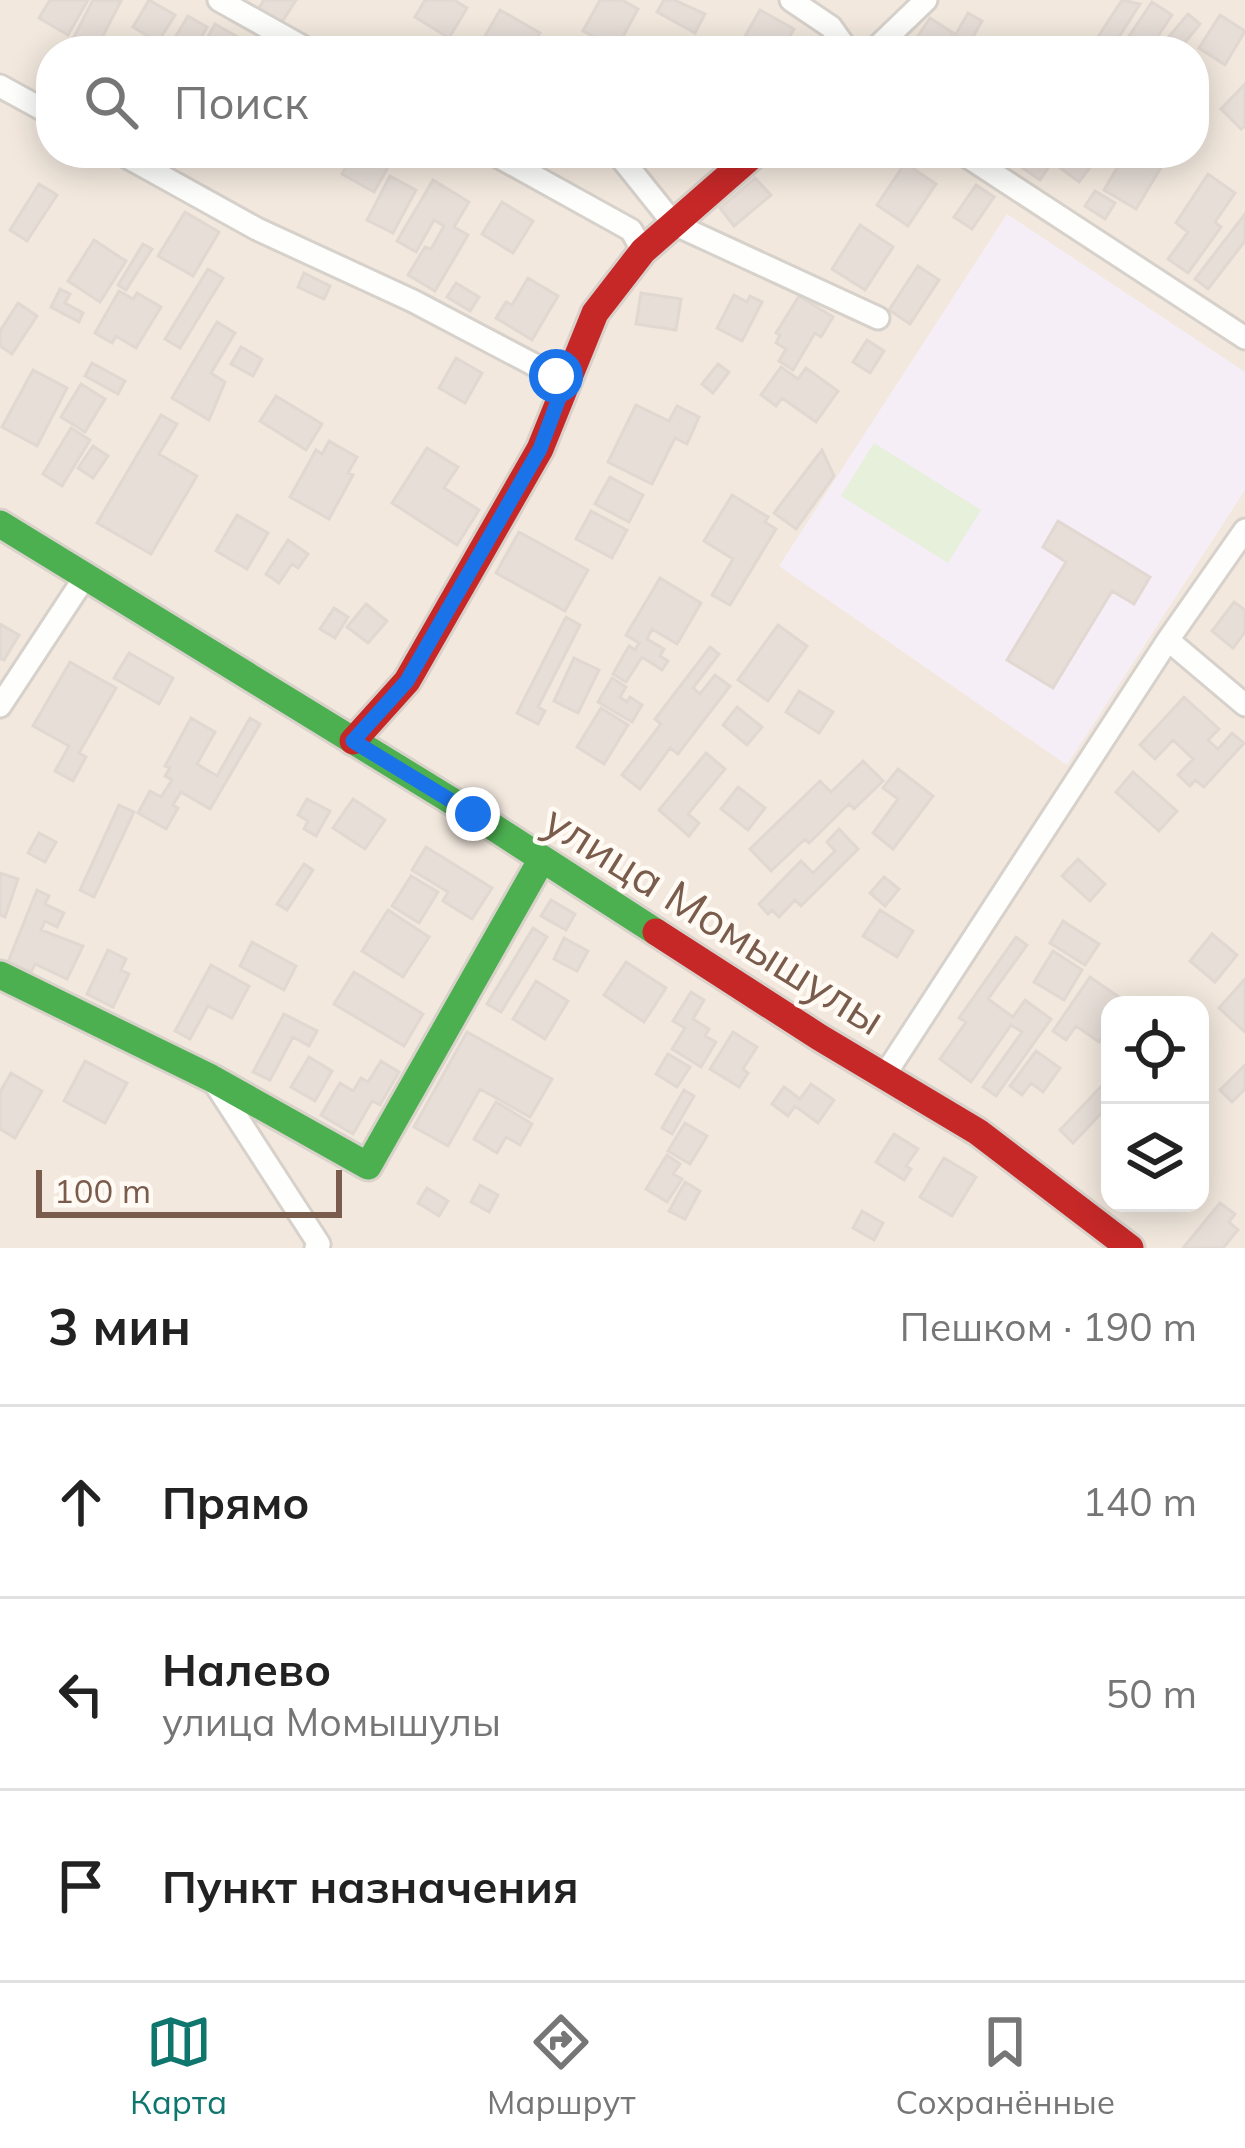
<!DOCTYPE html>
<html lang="ru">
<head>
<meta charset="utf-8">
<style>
  body { margin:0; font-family:Mulish,sans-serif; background:#f2f2f2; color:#222 }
  .controls { position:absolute; right:36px; bottom:36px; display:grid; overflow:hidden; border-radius:24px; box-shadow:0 6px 30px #0003 }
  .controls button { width:108px; height:108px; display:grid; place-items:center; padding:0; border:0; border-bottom:3px solid #e0e0e0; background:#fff; color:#222; font:60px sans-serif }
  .scale { position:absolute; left:36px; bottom:30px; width:306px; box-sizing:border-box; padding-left:12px; border:6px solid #7a5c4d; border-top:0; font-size:33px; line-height:42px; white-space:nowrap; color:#7a5c4d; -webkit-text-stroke:9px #fffaf3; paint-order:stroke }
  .stop { position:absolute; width:36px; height:36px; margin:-27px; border:9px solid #1a73e8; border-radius:50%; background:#fff }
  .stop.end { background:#1a73e8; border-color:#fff; box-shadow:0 3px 12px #0008 }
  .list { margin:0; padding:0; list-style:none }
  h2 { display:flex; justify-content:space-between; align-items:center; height:156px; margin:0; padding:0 48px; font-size:51px }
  h2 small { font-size:39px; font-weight:400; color:#767676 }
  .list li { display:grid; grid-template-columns:78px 1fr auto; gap:36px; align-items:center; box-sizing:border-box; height:192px; padding:0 48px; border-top:3px solid #e0e0e0 }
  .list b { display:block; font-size:45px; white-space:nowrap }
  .list p { margin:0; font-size:39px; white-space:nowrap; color:#767676 }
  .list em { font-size:39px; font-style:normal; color:#767676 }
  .icon { flex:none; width:66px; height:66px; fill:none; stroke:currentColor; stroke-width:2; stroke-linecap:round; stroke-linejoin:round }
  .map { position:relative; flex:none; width:1245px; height:1248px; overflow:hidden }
  .search { position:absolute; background:#fff; box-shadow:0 6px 30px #0003; left:36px; right:36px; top:36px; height:132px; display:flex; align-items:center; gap:30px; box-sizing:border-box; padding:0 42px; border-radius:48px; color:#767676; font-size:45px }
  .sheet { height:732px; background:#fff }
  nav { display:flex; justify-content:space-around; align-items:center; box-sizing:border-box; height:168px; border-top:3px solid #e0e0e0; background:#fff; font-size:33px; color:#767676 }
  nav a { display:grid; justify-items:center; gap:6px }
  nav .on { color:#0f766e }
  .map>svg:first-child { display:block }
</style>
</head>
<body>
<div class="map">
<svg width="1245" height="1248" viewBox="0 0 1245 1248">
  <rect width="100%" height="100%" fill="#f9f5f0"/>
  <path fill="#f2e8de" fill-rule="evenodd" d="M 0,0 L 1245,0 L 1245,1248 L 0,1248 ZM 51,51 L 1194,51 L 1194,153 L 51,153 ZM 1110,1005 L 1200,1005 L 1200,1203 L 1110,1203 Z"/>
  <path fill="#f6eef6" d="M 1007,214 L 1245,372 L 1245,490 L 1067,765 L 779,566 Z"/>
  <path fill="#e7f0db" d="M 874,443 L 981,510 L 948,563 L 841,496 Z"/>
  <path fill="#e6ded7" stroke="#e2d8d2" stroke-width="3" d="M 50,0 L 88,0 L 68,35 L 39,18 Z
    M 93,0 L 121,1 L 95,51 L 73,39 Z
    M 149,0 L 175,15 L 158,42 L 133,27 Z
    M 264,0 L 296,0 L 282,22 L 259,8 Z
    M 425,0 L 454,0 L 467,8 L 449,38 L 415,17 Z
    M 600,0 L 622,0 L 638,9 L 616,49 L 583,31 Z
    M 664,0 L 674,0 L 705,14 L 695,33 L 657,12 Z
    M 1122,0 L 1140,4 L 1110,51 L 1089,51 Z
    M 1152,2 L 1172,15 L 1148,51 L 1119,51 Z
    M 500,10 L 540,33 L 530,51 L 490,51 L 480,45 Z
    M 760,10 L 794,29 L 781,51 L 767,51 L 744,38 Z
    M 968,13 L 982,21 L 966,49 L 952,41 Z
    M 1188,14 L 1200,24 L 1178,51 L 1167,51 L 1171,44 L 1166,40 Z
    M 1220,15 L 1245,31 L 1225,65 L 1199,48 Z
    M 188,16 L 207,27 L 194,51 L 167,51 Z
    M 930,18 L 953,33 L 945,45 L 954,51 L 908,51 Z
    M 215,24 L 262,51 L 200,51 Z
    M 1245,84 L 1245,126 L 1241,129 L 1221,109 Z
    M 354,153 L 396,153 L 374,192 L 342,174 Z
    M 1025,153 L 1046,153 L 1042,159 L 1050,165 L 1040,180 L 1017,164 Z
    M 1051,153 L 1101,153 L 1079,182 L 1047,158 Z
    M 1126,153 L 1145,153 L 1163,164 L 1136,209 L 1104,190 Z
    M 905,163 L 936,184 L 908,226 L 877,205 Z
    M 1208,174 L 1235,193 L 1215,222 L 1221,227 L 1188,273 L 1168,259 L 1188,232 L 1176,223 Z
    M 390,176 L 416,190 L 393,233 L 367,220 Z
    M 755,178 L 771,195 L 734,226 L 720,208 Z
    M 433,180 L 469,202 L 454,227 L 468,235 L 435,291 L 408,275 L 425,247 L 431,249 L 444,226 L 434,220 L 416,252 L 397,241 Z
    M 39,184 L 57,195 L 27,241 L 10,230 Z
    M 976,185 L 994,197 L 972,229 L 954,217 Z
    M 1095,191 L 1115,203 L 1105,219 L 1085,206 Z
    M 502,202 L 533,221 L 513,253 L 482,234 Z
    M 185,212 L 219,232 L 193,276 L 158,256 Z
    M 1245,214 L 1245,241 L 1208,289 L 1195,279 Z
    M 860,225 L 893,247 L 865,290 L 832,269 Z
    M 94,240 L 126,261 L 100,302 L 68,281 Z
    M 143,244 L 152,249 L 126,290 L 118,285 Z
    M 918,266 L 939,280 L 910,324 L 889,310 Z
    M 208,269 L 223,278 L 180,348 L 165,339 Z
    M 304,273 L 330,286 L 324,299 L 298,287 Z
    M 528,278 L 558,296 L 532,340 L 496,318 L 506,302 L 512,305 Z
    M 456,283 L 479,297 L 470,311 L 447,297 Z
    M 60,289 L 70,294 L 65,303 L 83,313 L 79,322 L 51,307 Z
    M 119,291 L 133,299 L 137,293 L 161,307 L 136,348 L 116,336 L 112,343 L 95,333 Z
    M 641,293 L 681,299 L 676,330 L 636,324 Z
    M 734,295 L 747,302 L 750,296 L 762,302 L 742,341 L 717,328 Z
    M 799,296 L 833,317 L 821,337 L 815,333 L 793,370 L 779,361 L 786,349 L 776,343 L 780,335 L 776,333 Z
    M 18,303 L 37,316 L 12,354 L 0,346 L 0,331 Z
    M 217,322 L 235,333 L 211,373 L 225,382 L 209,420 L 172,398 Z
    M 867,340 L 884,351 L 870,373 L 853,362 Z
    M 241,347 L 262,359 L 253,376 L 231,364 Z
    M 456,358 L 482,373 L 465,403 L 439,388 Z
    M 92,363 L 125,381 L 118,394 L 85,376 Z
    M 718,364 L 729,372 L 713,393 L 702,384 Z
    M 781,367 L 798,379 L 806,368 L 838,391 L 816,422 L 782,398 L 776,406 L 761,395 Z
    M 33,370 L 67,388 L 37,446 L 2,427 Z
    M 81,384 L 105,399 L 85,432 L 61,417 Z
    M 276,396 L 322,424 L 306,450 L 260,421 Z
    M 636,405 L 669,421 L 677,406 L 699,417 L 687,444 L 675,438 L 652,484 L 608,462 Z
    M 161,415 L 177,424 L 159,454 L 197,476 L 151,554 L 97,523 Z
    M 71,428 L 90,440 L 62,486 L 43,474 Z
    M 329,441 L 357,457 L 348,473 L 353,475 L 329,519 L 290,497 L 316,450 L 322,454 Z
    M 93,446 L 108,456 L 93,478 L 78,468 Z
    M 427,448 L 458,467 L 444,488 L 479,510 L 457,545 L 392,503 Z
    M 822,450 L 834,476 L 796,529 L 774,513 Z
    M 610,477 L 643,495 L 629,522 L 595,504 Z
    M 732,495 L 768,517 L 765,522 L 776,529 L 730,605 L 712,595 L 733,559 L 704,541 Z
    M 591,511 L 627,530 L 612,558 L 576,539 Z
    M 237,515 L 268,533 L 247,569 L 216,551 Z
    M 1058,521 L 1150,577 L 1134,604 L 1112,591 L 1053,688 L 1007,660 L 1066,562 L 1043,547 Z
    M 519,532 L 588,570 L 565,611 L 496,573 Z
    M 288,540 L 308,554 L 298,568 L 292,564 L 279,583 L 266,574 Z
    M 660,578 L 701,603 L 677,644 L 652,629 L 647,639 L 664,649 L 660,656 L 668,661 L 662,670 L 642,657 L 626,682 L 613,674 L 629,646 L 635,650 L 639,643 L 626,635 Z
    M 1234,602 L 1245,610 L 1245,632 L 1233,648 L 1212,631 Z
    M 366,604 L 387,621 L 368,643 L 347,627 Z
    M 334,608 L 348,617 L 335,638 L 320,629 Z
    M 566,617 L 580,625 L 538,707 L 545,711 L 538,724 L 517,713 Z
    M 0,624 L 19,635 L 4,660 L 0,658 Z
    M 778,625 L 807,646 L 768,701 L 738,680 Z
    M 710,647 L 719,654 L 693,688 L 700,694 L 715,675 L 730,686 L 678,754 L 670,748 L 640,789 L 622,775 L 661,724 L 655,719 Z
    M 129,653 L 173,678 L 159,704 L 114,678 Z
    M 574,658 L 599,670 L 578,713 L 554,701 Z
    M 70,662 L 116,688 L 79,753 L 86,757 L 73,781 L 55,771 L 69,746 L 33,726 Z
    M 612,678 L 626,687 L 620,697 L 627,702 L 630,697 L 642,705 L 632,722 L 598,702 Z
    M 799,691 L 833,712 L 819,733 L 786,712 Z
    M 1184,697 L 1219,729 L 1208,740 L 1218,749 L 1232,733 L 1244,743 L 1204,787 L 1195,780 L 1190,786 L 1178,775 L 1193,759 L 1173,740 L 1155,759 L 1140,745 Z
    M 737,707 L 762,727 L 747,745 L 723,725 Z
    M 601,708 L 628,725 L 604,764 L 577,747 Z
    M 191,718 L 215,732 L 197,764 L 217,776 L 250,718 L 260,724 L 210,809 L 181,792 L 173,805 L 178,808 L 166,829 L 138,813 L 150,791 L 161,797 L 172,780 L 165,776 L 170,768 L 165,766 Z
    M 706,753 L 725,769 L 688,814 L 699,823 L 689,836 L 659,810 Z
    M 863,761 L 883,781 L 854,809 L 849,804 L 809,843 L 805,839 L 771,871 L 750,849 L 820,781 L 831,792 Z
    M 898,769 L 933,796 L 893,849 L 873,833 L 898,799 L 883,788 Z
    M 1133,772 L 1177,811 L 1159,831 L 1116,792 Z
    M 738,787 L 765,808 L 748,830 L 721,809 Z
    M 307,799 L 330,811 L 316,836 L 304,829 L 308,821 L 298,815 Z
    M 353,799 L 385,820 L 365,849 L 333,828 Z
    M 119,805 L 134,812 L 94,897 L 80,890 Z
    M 839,829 L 858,849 L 801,906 L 795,900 L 779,917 L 772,910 L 768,914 L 759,904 L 801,861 L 813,873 L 835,851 L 827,842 Z
    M 39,833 L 56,842 L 45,862 L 28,853 Z
    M 426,847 L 492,888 L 472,919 L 443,901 L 448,892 L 412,870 Z
    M 1078,859 L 1105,884 L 1090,901 L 1062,876 Z
    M 304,864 L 313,870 L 287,910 L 277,904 Z
    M 0,873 L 18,879 L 5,917 L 0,915 Z
    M 411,876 L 438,892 L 419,923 L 392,906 Z
    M 884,877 L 899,889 L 885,906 L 870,893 Z
    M 37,890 L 49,896 L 45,904 L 64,913 L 57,927 L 45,921 L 41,930 L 83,946 L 67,979 L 35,964 L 31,972 L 8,962 Z
    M 551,900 L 575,914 L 566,930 L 541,916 Z
    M 388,910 L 429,937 L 403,977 L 362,951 Z
    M 880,910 L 913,931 L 897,957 L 863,936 Z
    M 1063,921 L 1099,944 L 1085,965 L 1050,943 Z
    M 533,928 L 547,937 L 501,1012 L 487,1004 Z
    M 1212,934 L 1237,955 L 1215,982 L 1190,961 Z
    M 1016,937 L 1027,945 L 988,999 L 1013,1017 L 1025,1000 L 1051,1019 L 996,1096 L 983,1087 L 1022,1032 L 1011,1025 L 971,1082 L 940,1059 L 966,1022 L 959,1018 Z
    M 564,938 L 588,951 L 577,971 L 554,959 Z
    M 252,942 L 296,966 L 284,990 L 240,966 Z
    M 108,950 L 126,959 L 121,970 L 129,974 L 113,1007 L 87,994 Z
    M 1053,951 L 1082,970 L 1064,1000 L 1034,982 Z
    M 626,962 L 666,988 L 644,1022 L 604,995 Z
    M 211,965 L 249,986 L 232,1018 L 208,1006 L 190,1039 L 175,1031 Z
    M 354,972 L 423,1014 L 404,1046 L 334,1004 Z
    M 1090,977 L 1126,1002 L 1110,1005 L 1110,1026 L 1099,1042 L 1076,1026 L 1066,1040 L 1053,1031 Z
    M 1245,979 L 1245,1032 L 1219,1008 Z
    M 536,981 L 568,1001 L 545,1039 L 513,1019 Z
    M 691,992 L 704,1000 L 693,1019 L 709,1029 L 705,1036 L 716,1042 L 701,1067 L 672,1049 L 685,1028 L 673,1021 Z
    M 284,1014 L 317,1031 L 309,1046 L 293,1037 L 270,1080 L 253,1072 Z
    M 467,1032 L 552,1079 L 530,1117 L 480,1089 L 448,1146 L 414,1127 Z
    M 733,1032 L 757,1047 L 743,1069 L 748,1073 L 739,1087 L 710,1069 Z
    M 1036,1051 L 1060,1068 L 1043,1092 L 1031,1083 L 1022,1095 L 1010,1086 Z
    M 668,1054 L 690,1067 L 677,1087 L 656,1074 Z
    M 309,1057 L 332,1071 L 315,1101 L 291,1087 Z
    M 85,1061 L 127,1083 L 105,1123 L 64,1101 Z
    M 381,1061 L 399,1072 L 380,1105 L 372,1101 L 353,1134 L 321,1115 L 340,1083 L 353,1091 L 361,1078 L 368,1082 Z
    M 1245,1065 L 1245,1089 L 1232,1102 L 1220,1090 Z
    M 11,1073 L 42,1091 L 15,1138 L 0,1129 L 0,1092 Z
    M 1110,1077 L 1110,1104 L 1073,1143 L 1060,1130 Z
    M 811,1084 L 834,1100 L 818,1123 L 795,1106 L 788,1116 L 772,1104 L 784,1087 L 800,1099 Z
    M 684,1090 L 694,1096 L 672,1134 L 662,1128 Z
    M 496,1102 L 532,1124 L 520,1145 L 506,1137 L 497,1153 L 474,1139 Z
    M 685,1123 L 707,1136 L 690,1164 L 668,1151 Z
    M 894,1134 L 918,1149 L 906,1166 L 911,1169 L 904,1180 L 876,1162 Z
    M 667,1155 L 680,1164 L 673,1174 L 682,1179 L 667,1202 L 646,1189 Z
    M 944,1158 L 976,1177 L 952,1216 L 920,1197 Z
    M 685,1182 L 700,1191 L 685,1219 L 669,1211 Z
    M 480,1185 L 498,1195 L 489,1212 L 471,1202 Z
    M 427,1188 L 448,1201 L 439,1216 L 418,1203 Z
    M 1220,1203 L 1235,1214 L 1229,1222 L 1238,1230 L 1223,1248 L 1183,1248 Z
    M 862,1211 L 883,1223 L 874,1240 L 853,1228 Z"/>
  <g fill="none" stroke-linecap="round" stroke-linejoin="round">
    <defs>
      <path id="street" d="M 219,0 L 310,51
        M 791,0 L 831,27 L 848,51
        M 873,51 L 926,0
        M 0,86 L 51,114
        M 120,153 L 257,229 L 413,301 L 565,381
        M 492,153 L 631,230 L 643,251
        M 617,153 L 674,224 L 878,318
        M 962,153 L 1245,338
        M 1168,640 L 1245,705
        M 0,706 L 85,577
        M 884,1076 L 1168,640 L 1245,530
        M 214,1082 L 319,1244 L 316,1248"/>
      <path id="fast" d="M 0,524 L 473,814 L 656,932
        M 0,975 L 211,1078 L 368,1166 L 542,859"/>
      <path id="jam" d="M 353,741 L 407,681 L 540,449 L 595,313 L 643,251 L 755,153
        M 656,932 L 819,1037 L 978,1132 L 1130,1248"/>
    </defs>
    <use href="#street" stroke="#d7d1cb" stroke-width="27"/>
    <use href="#fast" stroke="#d9d2cb" stroke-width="33"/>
    <use href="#jam" stroke="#d9d2cb" stroke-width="33"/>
    <use href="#street" stroke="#fefefd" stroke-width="21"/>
    <use href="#fast" stroke="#4caf50" stroke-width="27"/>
    <use href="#jam" stroke="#c62828" stroke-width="27"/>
  </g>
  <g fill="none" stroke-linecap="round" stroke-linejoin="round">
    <path stroke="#1a73e8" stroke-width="15" d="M 473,814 L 353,741 L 407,681 L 540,449 L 565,382 L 556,376"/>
  </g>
  <g text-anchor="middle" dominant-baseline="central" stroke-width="9" stroke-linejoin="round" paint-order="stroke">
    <g font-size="45" fill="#7a5c4d" stroke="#fffaf3">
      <text transform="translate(715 919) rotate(32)">улица Момышулы</text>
    </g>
  </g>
</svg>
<div class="controls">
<button><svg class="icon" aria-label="locate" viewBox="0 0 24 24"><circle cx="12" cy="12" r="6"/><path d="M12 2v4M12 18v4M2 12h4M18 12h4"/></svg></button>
<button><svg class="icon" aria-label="layers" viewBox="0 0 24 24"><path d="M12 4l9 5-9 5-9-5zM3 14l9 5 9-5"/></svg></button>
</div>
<div class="scale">100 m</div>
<div class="stop" style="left:556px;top:376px"></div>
<div class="stop end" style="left:473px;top:814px"></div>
<div class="search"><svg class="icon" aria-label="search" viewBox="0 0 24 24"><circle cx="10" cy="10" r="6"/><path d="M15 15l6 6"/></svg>Поиск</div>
</div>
<section class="sheet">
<h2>3 мин<small>Пешком · 190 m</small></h2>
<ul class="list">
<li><svg class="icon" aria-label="ahead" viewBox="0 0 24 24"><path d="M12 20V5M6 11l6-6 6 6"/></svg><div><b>Прямо</b></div><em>140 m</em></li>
<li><svg class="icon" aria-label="left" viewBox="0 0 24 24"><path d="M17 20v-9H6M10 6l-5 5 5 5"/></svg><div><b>Налево</b><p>улица Момышулы</p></div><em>50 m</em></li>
<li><svg class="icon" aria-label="arrive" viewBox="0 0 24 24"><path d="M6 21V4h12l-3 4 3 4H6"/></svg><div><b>Пункт назначения</b></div></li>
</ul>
</section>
<nav>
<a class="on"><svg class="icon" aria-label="map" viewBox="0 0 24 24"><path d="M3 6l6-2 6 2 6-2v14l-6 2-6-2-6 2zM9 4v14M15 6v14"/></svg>Карта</a>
<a><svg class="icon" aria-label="directions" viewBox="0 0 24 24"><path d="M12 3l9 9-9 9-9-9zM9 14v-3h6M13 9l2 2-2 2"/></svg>Маршрут</a>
<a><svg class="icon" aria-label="saved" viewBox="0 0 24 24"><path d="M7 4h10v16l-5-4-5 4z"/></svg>Сохранённые</a>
</nav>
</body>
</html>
